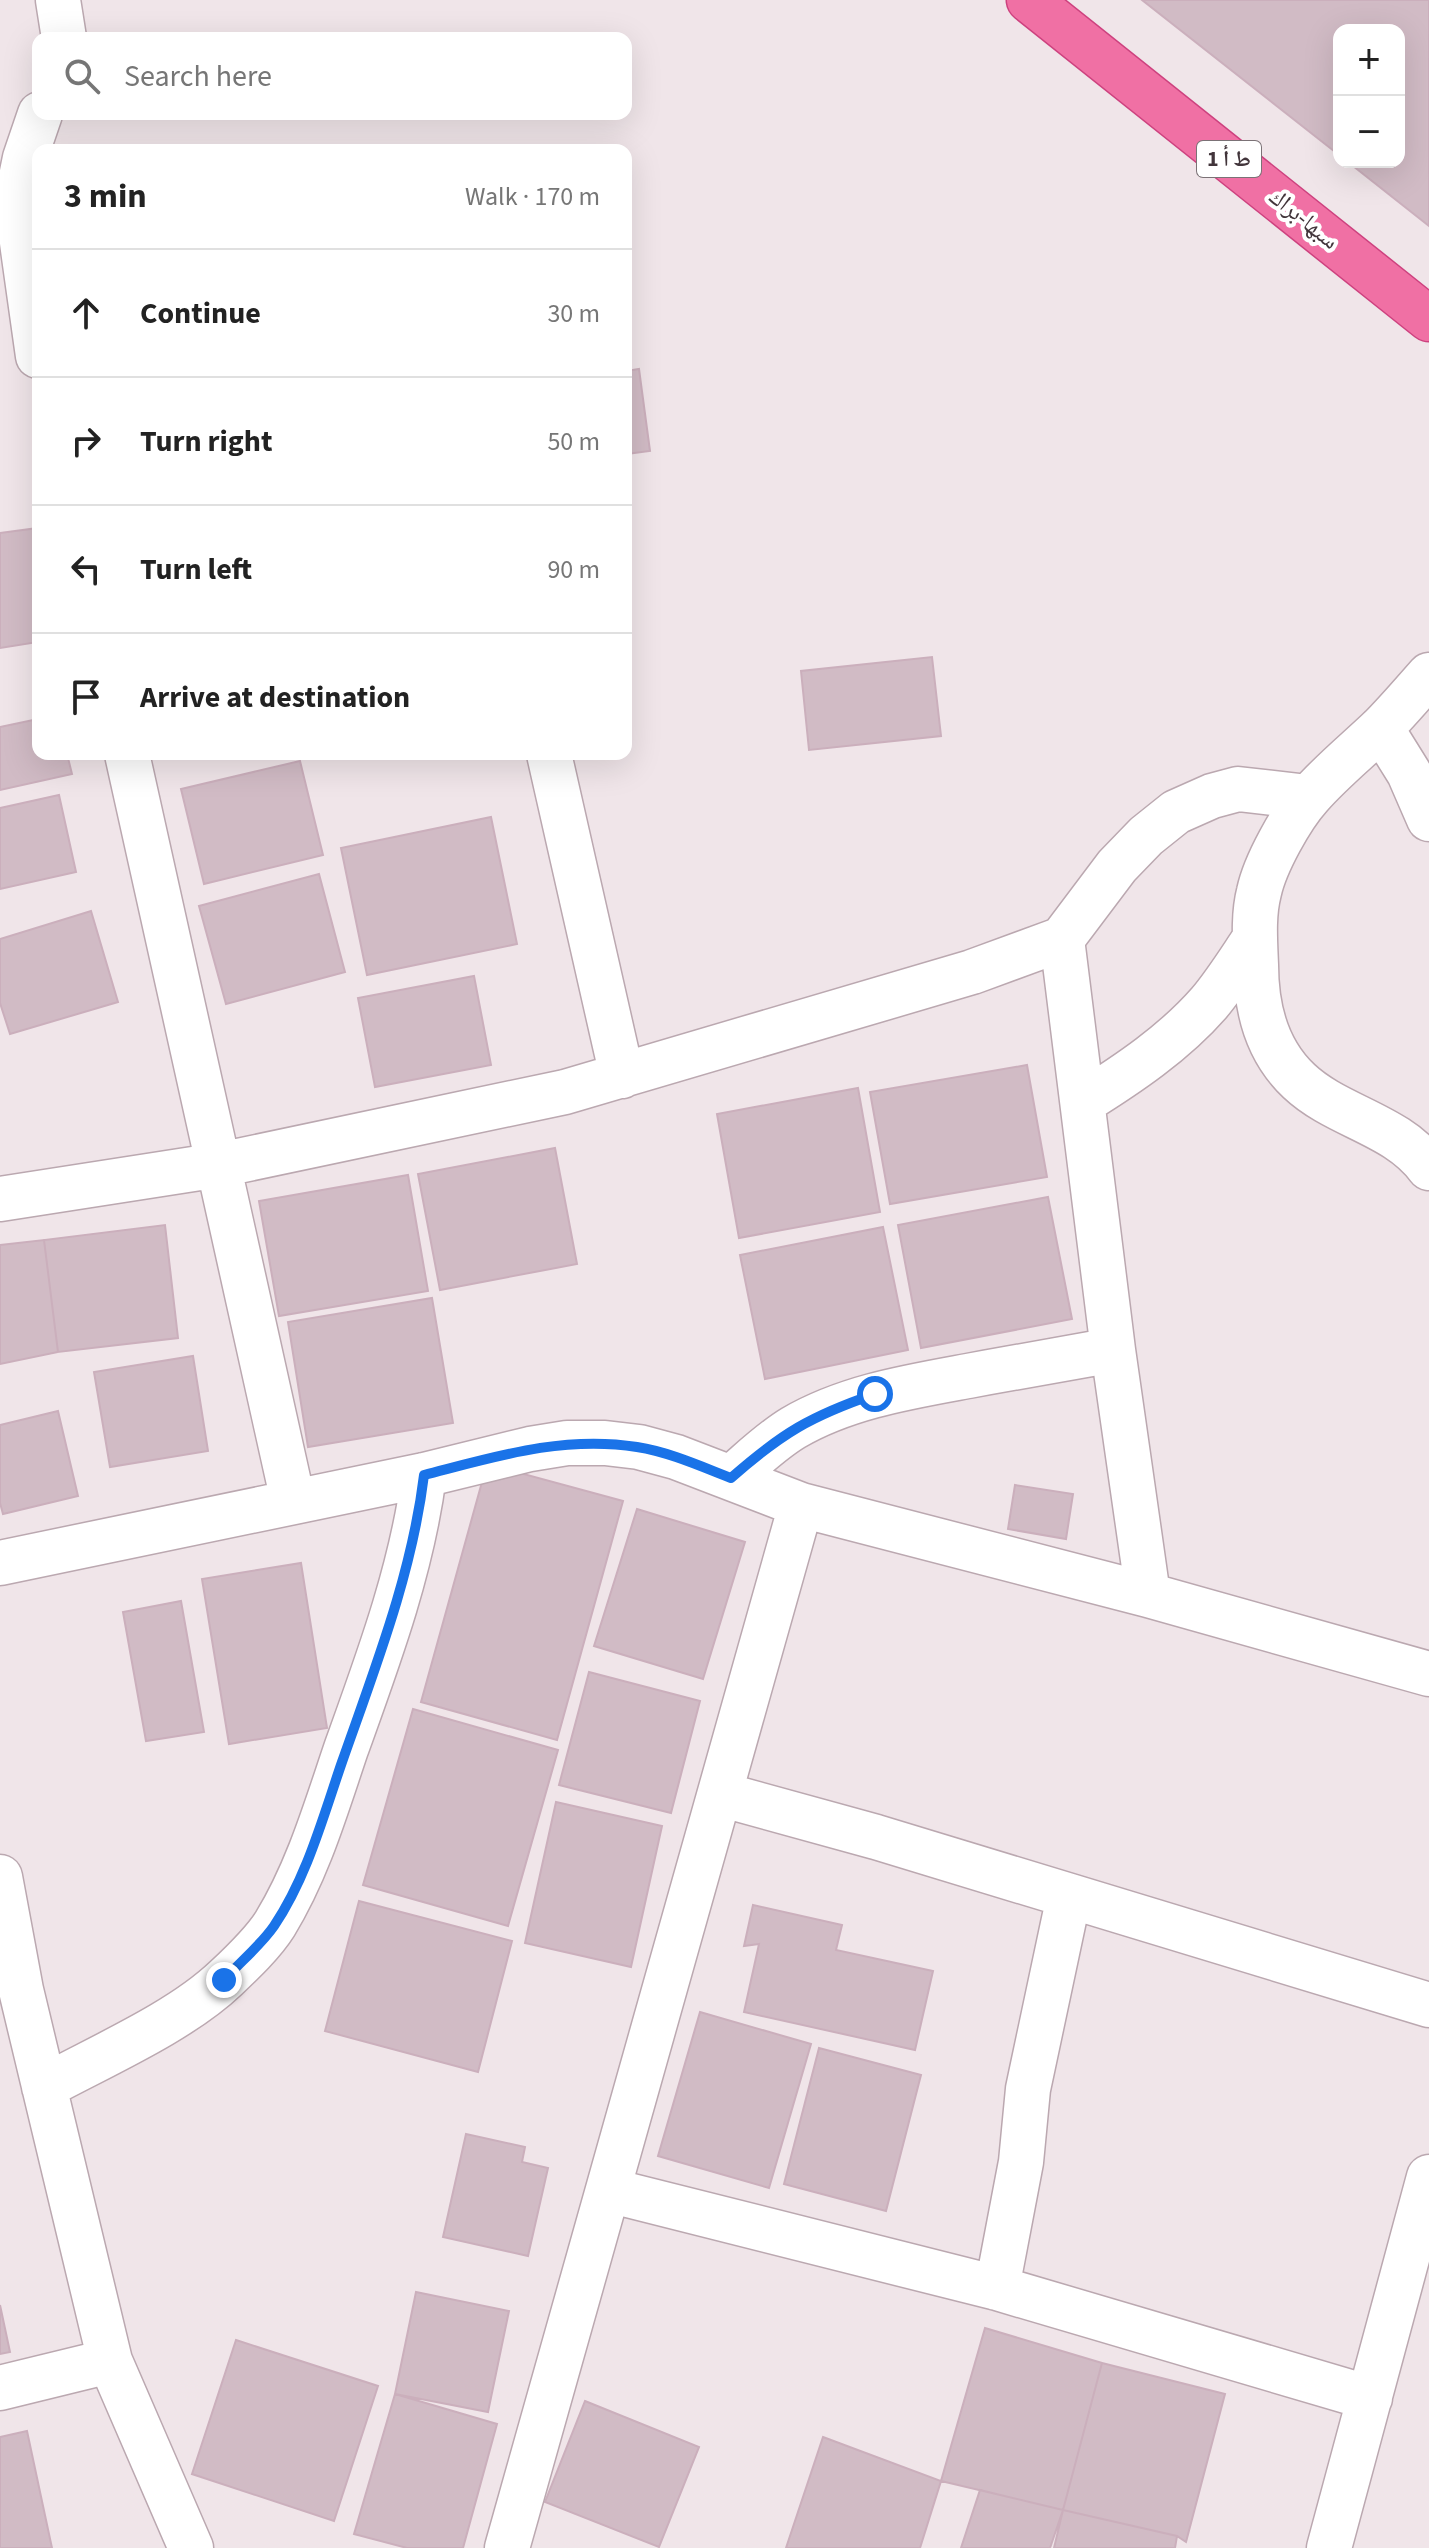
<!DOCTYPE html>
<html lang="en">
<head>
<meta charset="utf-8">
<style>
  body { margin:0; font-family:"Source Sans 3","Noto Naskh Arabic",sans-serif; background:#f6f6f6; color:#222 }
  .controls { position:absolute; right:24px; top:24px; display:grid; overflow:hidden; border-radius:16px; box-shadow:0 8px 32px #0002 }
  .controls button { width:72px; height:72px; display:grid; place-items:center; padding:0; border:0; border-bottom:2px solid #e0e0e0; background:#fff; color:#222; font:40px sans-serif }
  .stop { position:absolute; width:24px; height:24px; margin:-18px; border:6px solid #1a73e8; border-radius:50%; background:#fff }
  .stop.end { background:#1a73e8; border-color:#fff; box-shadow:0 2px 8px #0008 }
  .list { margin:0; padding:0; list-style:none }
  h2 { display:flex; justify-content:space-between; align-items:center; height:104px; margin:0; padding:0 32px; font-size:34px }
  h2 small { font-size:26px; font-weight:400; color:#767676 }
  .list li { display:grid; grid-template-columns:52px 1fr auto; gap:24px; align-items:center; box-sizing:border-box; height:128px; padding:0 32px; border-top:2px solid #e0e0e0 }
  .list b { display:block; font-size:30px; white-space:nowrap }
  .list em { font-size:26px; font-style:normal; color:#767676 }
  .icon { flex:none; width:44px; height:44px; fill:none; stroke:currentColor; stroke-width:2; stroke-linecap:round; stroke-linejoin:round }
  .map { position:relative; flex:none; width:1429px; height:2548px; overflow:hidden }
  .search { position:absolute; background:#fff; box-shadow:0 8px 32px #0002; left:32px; top:32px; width:600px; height:88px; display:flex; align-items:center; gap:20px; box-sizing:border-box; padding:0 28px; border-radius:16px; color:#767676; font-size:30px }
  .panel { position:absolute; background:#fff; box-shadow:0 8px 32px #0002; left:32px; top:144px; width:600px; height:616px; border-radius:16px }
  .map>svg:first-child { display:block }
</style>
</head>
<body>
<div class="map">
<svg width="1429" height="2548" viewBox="0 0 1429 2548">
  <rect width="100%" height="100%" fill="#f0e5e9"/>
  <path fill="#d1bbc5" stroke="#cbafbc" stroke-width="2" d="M 1142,0 L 1429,0 L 1429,226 L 1348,162 L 1399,162 L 1399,30 L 1339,30 L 1339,155 Z
    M 639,369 L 650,451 L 626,454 L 626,371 Z
    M 38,528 L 38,642 L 0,648 L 0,533 Z
    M 932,657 L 941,736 L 809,750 L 801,671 Z
    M 38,719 L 38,754 L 44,754 L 45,757 L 67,754 L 72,774 L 0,790 L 0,727 Z
    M 300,761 L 323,855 L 204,884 L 181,789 Z
    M 59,795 L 76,872 L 0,889 L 0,808 Z
    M 491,817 L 517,944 L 367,975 L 341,848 Z
    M 319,874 L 345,972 L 226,1004 L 199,906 Z
    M 91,911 L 118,1002 L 10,1034 L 0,1003 L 0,939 Z
    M 474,976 L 491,1065 L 375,1087 L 358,998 Z
    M 1027,1065 L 1047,1177 L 890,1204 L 870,1092 Z
    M 858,1088 L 880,1212 L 739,1238 L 717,1114 Z
    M 555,1148 L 577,1264 L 440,1290 L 418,1174 Z
    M 408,1175 L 428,1291 L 279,1316 L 259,1201 Z
    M 1048,1197 L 1072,1319 L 921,1348 L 898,1225 Z
    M 165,1225 L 178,1338 L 58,1352 L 44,1240 Z
    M 883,1227 L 908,1350 L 765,1379 L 740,1255 Z
    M 44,1240 L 58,1352 L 0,1364 L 0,1245 Z
    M 432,1298 L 453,1423 L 308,1447 L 288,1322 Z
    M 193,1356 L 208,1451 L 110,1467 L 94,1372 Z
    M 58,1411 L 78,1496 L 3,1514 L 0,1503 L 0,1425 Z
    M 487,1464 L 623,1501 L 557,1740 L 421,1702 Z
    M 1015,1485 L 1073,1494 L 1066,1539 L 1008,1529 Z
    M 637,1509 L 745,1542 L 703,1679 L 594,1646 Z
    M 301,1563 L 327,1728 L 229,1744 L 202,1579 Z
    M 181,1601 L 204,1732 L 146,1741 L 123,1612 Z
    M 589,1672 L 700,1701 L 671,1813 L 559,1785 Z
    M 413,1709 L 558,1750 L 508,1926 L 363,1885 Z
    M 556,1802 L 662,1826 L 631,1967 L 525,1943 Z
    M 359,1901 L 512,1941 L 478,2072 L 325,2031 Z
    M 753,1905 L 842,1925 L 836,1950 L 933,1971 L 915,2050 L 744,2012 L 759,1944 L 744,1946 Z
    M 700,2012 L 811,2044 L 769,2188 L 658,2156 Z
    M 819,2048 L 921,2075 L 886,2211 L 784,2184 Z
    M 466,2134 L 525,2147 L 522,2162 L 548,2168 L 528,2256 L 443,2237 Z
    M 416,2292 L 509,2311 L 488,2412 L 395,2394 Z
    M 0,2305 L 10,2352 L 0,2354 Z
    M 985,2328 L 1102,2363 L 1063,2510 L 941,2481 Z
    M 236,2340 L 378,2386 L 334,2521 L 192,2474 Z
    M 1102,2363 L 1225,2394 L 1186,2542 L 1177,2536 L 1063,2510 Z
    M 395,2394 L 497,2424 L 463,2548 L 407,2548 L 354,2534 Z
    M 585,2401 L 699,2447 L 659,2547 L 545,2502 Z
    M 27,2431 L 52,2548 L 0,2548 L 0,2437 Z
    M 823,2437 L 941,2481 L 920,2548 L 786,2548 Z
    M 980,2490 L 1063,2510 L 1050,2548 L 961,2548 Z
    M 1063,2510 L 1177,2536 L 1175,2548 L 1054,2548 Z"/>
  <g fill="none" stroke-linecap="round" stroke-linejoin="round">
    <defs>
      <path id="minor" d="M 58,0 L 64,38
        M 38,356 L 19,221 L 19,187 L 25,158 L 40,114
        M 1429,675 C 1413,693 1397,712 1380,729 C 1357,751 1331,772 1310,796 C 1291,817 1265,864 1259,892 C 1253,915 1255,941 1256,965 C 1256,1008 1266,1050 1299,1081 C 1337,1117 1397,1124 1429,1168
        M 1381,728 L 1409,773 L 1429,819
        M 127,754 L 293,1501
        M 549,754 L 622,1076
        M 1062,939 L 1113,1350 L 1148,1595
        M 1083,1102 C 1128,1074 1174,1043 1209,1003 C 1226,983 1240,960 1255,938
        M 0,1199 L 219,1165 L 565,1092 L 972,972 L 1062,939 L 1117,866 L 1146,836 L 1176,812 L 1212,796 L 1238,789 L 1308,797
        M 731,1478 C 751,1461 770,1442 793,1428 C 846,1397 908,1387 968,1376 C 1016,1367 1064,1359 1113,1350
        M 0,1563 L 424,1475 L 530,1449 L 567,1443 L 605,1443 L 639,1447 L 676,1457 L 801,1505 L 1148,1595 L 1429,1674
        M 720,1794 L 876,1837 L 1429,2005
        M 0,1877 L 21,1990 L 110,2361
        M 44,2087 C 101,2056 180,2022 226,1978 C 243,1962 263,1943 275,1924 C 308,1870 326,1808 346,1749 C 378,1660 412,1569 424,1475
        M 608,2190 L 997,2288 L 1370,2398
        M 997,2288 L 1021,2162 L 1028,2089 L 1069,1896
        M 0,2388 L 110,2361 L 191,2548
        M 507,2548 L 801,1505
        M 1329,2548 L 1429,2177"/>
      <path id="highway" d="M 1029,0 L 1429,319"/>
    </defs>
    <use href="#minor" stroke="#bba8b0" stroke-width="47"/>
    <use href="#highway" stroke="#cd427f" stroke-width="47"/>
    <use href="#minor" stroke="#fff" stroke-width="44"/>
    <use href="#highway" stroke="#f070a4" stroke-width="44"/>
  </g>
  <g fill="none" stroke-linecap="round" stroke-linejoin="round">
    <path stroke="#1a73e8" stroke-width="10" d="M 224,1980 C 240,1962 261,1945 274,1926 C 307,1877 323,1817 342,1762 C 375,1668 412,1574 424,1475 C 494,1457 563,1435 637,1447 C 669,1452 700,1466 731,1478 C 782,1433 811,1416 875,1394"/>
  </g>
  <g text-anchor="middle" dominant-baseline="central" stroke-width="8" stroke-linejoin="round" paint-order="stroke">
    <rect fill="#fff" stroke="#7b7276" stroke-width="2" x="1197" y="141" width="64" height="36" rx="6"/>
    <g font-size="22" font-weight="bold" fill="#42353b">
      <text x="1229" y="159">ط أ 1</text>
    </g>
    <g font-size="24" fill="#42353b" stroke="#fff">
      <text transform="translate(1304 219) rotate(39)">سبها-براك</text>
    </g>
  </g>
</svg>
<div class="controls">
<button>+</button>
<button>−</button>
</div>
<div class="stop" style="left:875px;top:1394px"></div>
<div class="stop end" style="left:224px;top:1980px"></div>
<div class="search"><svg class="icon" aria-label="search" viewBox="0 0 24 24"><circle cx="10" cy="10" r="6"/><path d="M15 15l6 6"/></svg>Search here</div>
<section class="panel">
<h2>3 min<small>Walk · 170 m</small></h2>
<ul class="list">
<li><svg class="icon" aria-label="ahead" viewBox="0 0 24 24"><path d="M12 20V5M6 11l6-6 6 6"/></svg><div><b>Continue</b></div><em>30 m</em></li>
<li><svg class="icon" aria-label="right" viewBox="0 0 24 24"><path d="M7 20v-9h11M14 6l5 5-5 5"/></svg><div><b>Turn right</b></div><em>50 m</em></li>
<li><svg class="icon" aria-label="left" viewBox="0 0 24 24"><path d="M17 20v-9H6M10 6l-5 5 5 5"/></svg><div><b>Turn left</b></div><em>90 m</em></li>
<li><svg class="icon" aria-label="arrive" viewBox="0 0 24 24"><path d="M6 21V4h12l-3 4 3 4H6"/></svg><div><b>Arrive at destination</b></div></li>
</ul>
</section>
</div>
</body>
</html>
